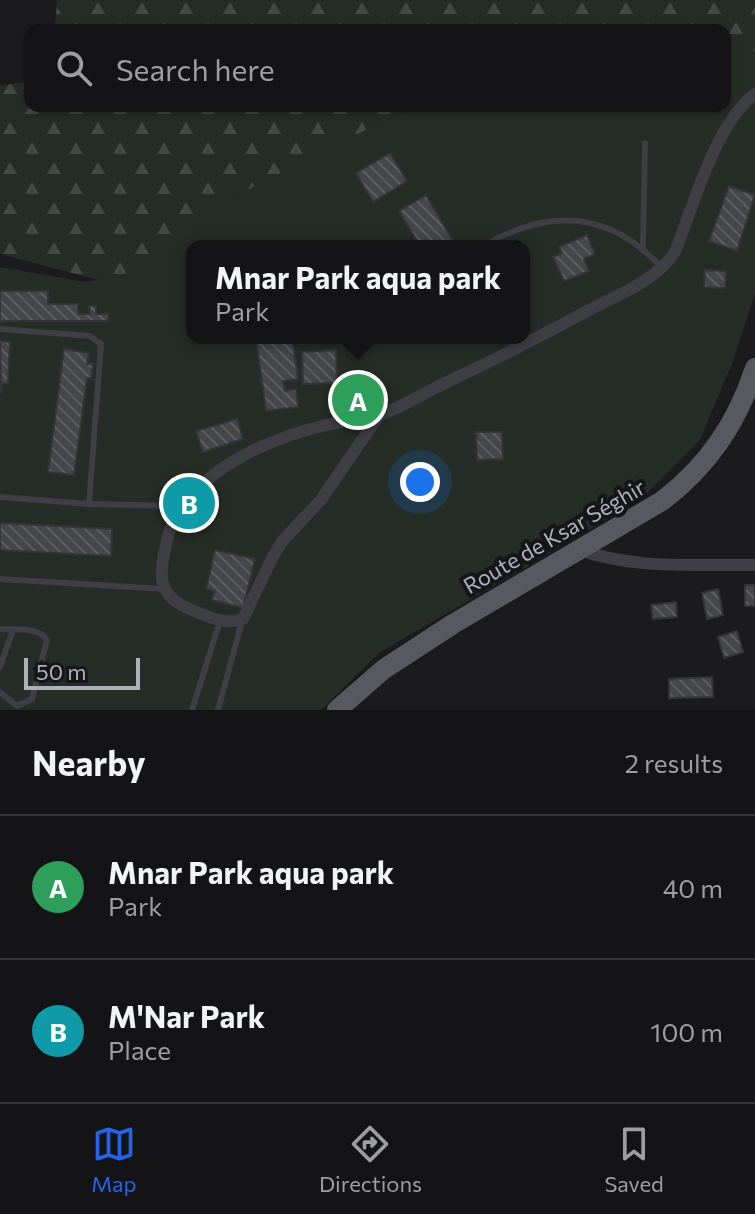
<!DOCTYPE html>
<html lang="en">
<head>
<meta charset="utf-8">
<style>
  body { margin:0; font-family:Commissioner,sans-serif; background:#212123; color:#f1f3f6 }
  .scale { position:absolute; left:24px; bottom:20px; width:116px; box-sizing:border-box; padding-left:8px; border:4px solid #aeb1bb; border-top:0; font-size:22px; line-height:28px; white-space:nowrap; color:#aeb1bb; -webkit-text-stroke:6px #161618; paint-order:stroke }
  .you { position:absolute; left:420px; top:482px; width:28px; height:28px; margin:-20px; border:6px solid #fff; border-radius:50%; background:#1a73e8; box-shadow:0 0 0 12px #1a73e833 }
  .badge { display:grid; place-items:center; width:52px; height:52px; border-radius:50%; background:#2563eb; color:#fff; font-size:26px; font-weight:700 }
  .pin { position:absolute; translate:-50% -50%; border:4px solid #fff; box-shadow:0 2px 8px #0006 }
  .popup { position:absolute; left:186px; top:240px; width:344px; height:104px; box-sizing:border-box; display:grid; place-content:center; border-radius:16px; background:#141416; filter:drop-shadow(0 2px 6px #0005); font-size:26px; white-space:nowrap; color:#9d9ea1 }
  .popup b { font-size:30px; color:#f1f3f6 }
  .popup::after { content:''; position:absolute; left:50%; top:100%; margin-left:-16px; border:16px solid transparent; border-top-color:#141416 }
  .list { margin:0; padding:0; list-style:none }
  h2 { display:flex; justify-content:space-between; align-items:center; height:104px; margin:0; padding:0 32px; font-size:34px }
  h2 small { font-size:26px; font-weight:400; color:#9d9ea1 }
  .list li { display:grid; grid-template-columns:52px 1fr auto; gap:24px; align-items:center; box-sizing:border-box; height:144px; padding:0 32px; border-top:2px solid #333335 }
  .list b { display:block; font-size:30px; white-space:nowrap }
  .list p { margin:0; font-size:26px; white-space:nowrap; color:#9d9ea1 }
  .list em { font-size:26px; font-style:normal; color:#9d9ea1 }
  .icon { flex:none; width:44px; height:44px; fill:none; stroke:currentColor; stroke-width:2; stroke-linecap:round; stroke-linejoin:round }
  .map { position:relative; flex:none; width:755px; height:710px; overflow:hidden }
  .search { position:absolute; background:#141416; box-shadow:0 2px 6px #0004; left:24px; right:24px; top:24px; height:88px; display:flex; align-items:center; gap:20px; box-sizing:border-box; padding:0 28px; border-radius:16px; color:#9d9ea1; font-size:30px }
  .sheet { height:392px; background:#141416 }
  nav { display:flex; justify-content:space-around; align-items:center; box-sizing:border-box; height:112px; border-top:2px solid #333335; background:#141416; font-size:22px; color:#9d9ea1 }
  nav a { display:grid; justify-items:center; gap:4px }
  nav .on { color:#2563eb }
  .map>svg:first-child { display:block }
</style>
</head>
<body>
<div class="map">
<svg width="755" height="710" viewBox="0 0 755 710">
  <defs>
    <pattern id="forest-firs" width="22" height="20" patternUnits="userSpaceOnUse" patternTransform="scale(2)"><rect width="22" height="20" fill="#252d26"/><path d="M5 1l3.5 6h-7zM16 11l3.5 6h-7z" fill="#424944"/></pattern>
    <pattern id="building-back-hatch" width="6" height="6" patternUnits="userSpaceOnUse" patternTransform="scale(2)"><rect width="6" height="6" fill="#45464a"/><path d="M-1 5l2 2M0 0l6 6M5-1l2 2" fill="none" stroke="#5d5e62"/></pattern>
  </defs>
  <rect width="100%" height="100%" fill="#1b1b1d"/>
  <path fill="url(#forest-firs)" d="M 57,0 L 755,0 L 755,81 L 725,100 L 725,30 L 55,30 Z
    M 30,81 L 30,106 L 597,106 L 192,246 L 192,338 L 124,364 L 106,282 L 0,254 L 0,86 Z"/>
  <path fill="#252d26" fill-rule="evenodd" d="M 755,51 L 755,293 L 733,361 L 700,440 L 640,500 L 379,653 L 321,710 L 0,710 L 0,267 L 85,282 L 152,268 L 239,194 L 413,106 L 725,106 L 725,53 ZM 192,246 L 524,246 L 524,338 L 192,338 Z"/>
  <path fill="url(#building-back-hatch)" stroke="#353539" stroke-width="2" d="M 390,153 L 407,181 L 373,202 L 356,173 Z
    M 729,186 L 755,195 L 737,251 L 709,241 Z
    M 426,195 L 456,246 L 420,246 L 399,211 Z
    M 587,235 L 595,254 L 584,259 L 589,271 L 564,281 L 553,257 L 562,253 L 559,247 Z
    M 705,270 L 726,271 L 725,288 L 704,287 Z
    M 0,291 L 48,291 L 48,304 L 78,304 L 78,314 L 90,314 L 89,306 L 96,306 L 96,314 L 108,314 L 108,321 L 0,321 Z
    M 256,338 L 292,338 L 298,379 L 283,381 L 285,391 L 296,389 L 298,407 L 266,411 Z
    M 0,341 L 10,342 L 8,383 L 2,383 L 1,393 Z
    M 64,349 L 89,353 L 87,364 L 93,364 L 91,378 L 87,378 L 74,475 L 48,472 Z
    M 336,350 L 337,383 L 303,384 L 302,352 Z
    M 237,419 L 243,439 L 203,452 L 196,431 Z
    M 476,432 L 502,432 L 503,459 L 477,460 Z
    M 0,523 L 112,529 L 111,556 L 0,550 Z
    M 215,550 L 255,559 L 243,608 L 212,600 L 215,591 L 206,589 Z
    M 745,585 L 755,585 L 755,606 L 745,606 Z
    M 718,589 L 723,615 L 707,619 L 702,593 Z
    M 676,602 L 677,617 L 653,619 L 651,605 Z
    M 737,631 L 743,652 L 724,658 L 718,637 Z
    M 712,677 L 713,697 L 669,698 L 669,679 Z"/>
  <g fill="none" stroke-linecap="round" stroke-linejoin="round">
    <path stroke="#3e3e44" stroke-width="6" d="M 483,246 C 549,208 609,210 662,268
      M 643,246 L 645,143
      M 0,329 L 90,336 L 101,344 L 89,504
      M 0,497 L 89,504 L 181,506
      M 0,579 L 164,589
      M 0,629 C 15,630 38,626 47,640 L 32,699 L 17,706 L 0,692
      M 0,667 L 13,630
      M 192,710 L 220,621
      M 218,710 L 242,621"/>
    <path stroke="#3e3e44" stroke-width="12" d="M 380,414 L 320,501 L 284,539 L 273,556 L 243,619 C 228,624 216,620 202,614 C 158,598 157,584 167,540 C 183,475 266,439 326,425 C 343,421 362,420 380,415 C 402,407 424,393 445,383 C 494,360 543,335 591,309 C 620,294 657,280 675,252 C 693,207 716,122 755,94
      M 577,549 C 634,570 695,564 755,565"/>
    <path stroke="#585960" stroke-width="20" d="M 337,710 L 384,669 L 453,624 L 662,501 C 708,466 737,423 755,368"/>
  </g>
  <g text-anchor="middle" dominant-baseline="central" stroke-width="8" stroke-linejoin="round" paint-order="stroke">
    <g font-size="22" fill="#aeb1bb" stroke="#161618">
      <text transform="translate(554 536) rotate(-30)">Route de Ksar Séghir</text>
    </g>
  </g>
</svg>
<div class="scale">50 m</div>
<div class="you"></div>
<div class="pin badge" style="left:358px;top:400px;background:#2e9e5b">A</div>
<div class="popup"><b>Mnar Park aqua park</b>Park</div>
<div class="pin badge" style="left:189px;top:503px;background:#0f9aa8">B</div>
<div class="search"><svg class="icon" aria-label="search" viewBox="0 0 24 24"><circle cx="10" cy="10" r="6"/><path d="M15 15l6 6"/></svg>Search here</div>
</div>
<section class="sheet">
<h2>Nearby<small>2 results</small></h2>
<ul class="list">
<li><span class="badge" style="background:#2e9e5b">A</span><div><b>Mnar Park aqua park</b><p>Park</p></div><em>40 m</em></li>
<li><span class="badge" style="background:#0f9aa8">B</span><div><b>M'Nar Park</b><p>Place</p></div><em>100 m</em></li>
</ul>
</section>
<nav>
<a class="on"><svg class="icon" aria-label="map" viewBox="0 0 24 24"><path d="M3 6l6-2 6 2 6-2v14l-6 2-6-2-6 2zM9 4v14M15 6v14"/></svg>Map</a>
<a><svg class="icon" aria-label="directions" viewBox="0 0 24 24"><path d="M12 3l9 9-9 9-9-9zM9 14v-3h6M13 9l2 2-2 2"/></svg>Directions</a>
<a><svg class="icon" aria-label="saved" viewBox="0 0 24 24"><path d="M7 4h10v16l-5-4-5 4z"/></svg>Saved</a>
</nav>
</body>
</html>
